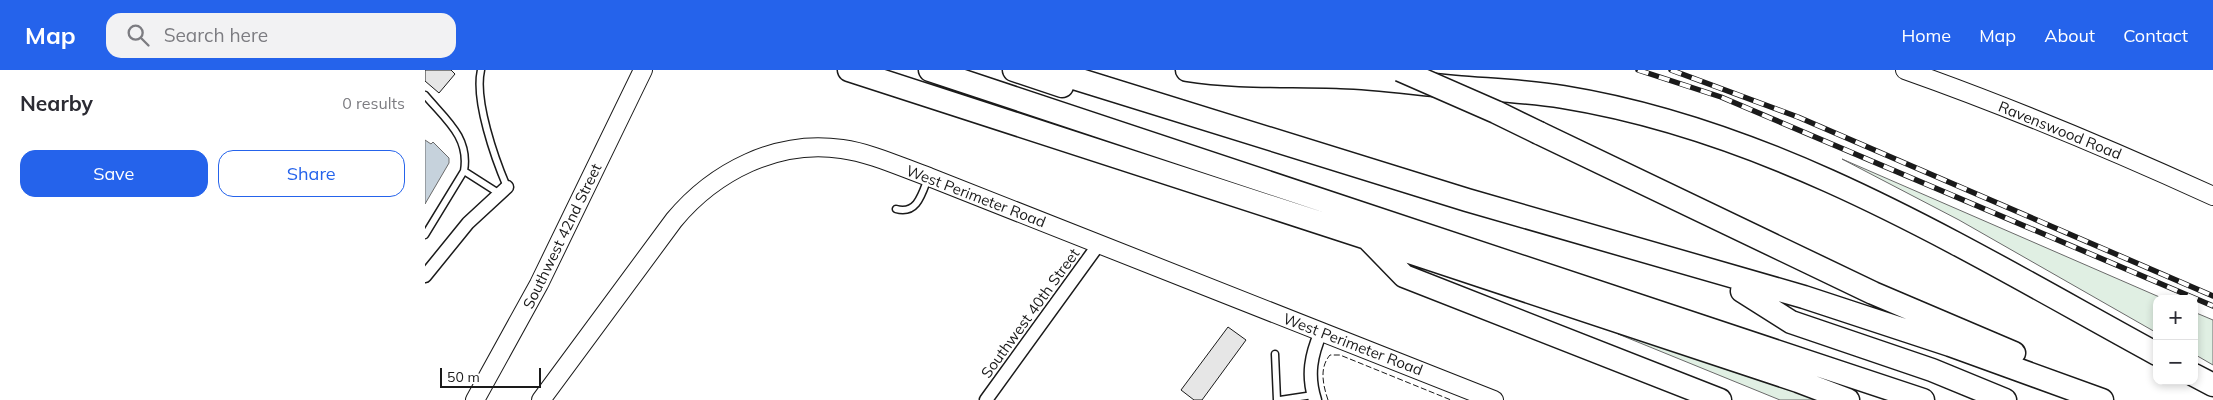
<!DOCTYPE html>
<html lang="en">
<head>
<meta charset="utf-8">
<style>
  body { margin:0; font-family:Mulish,sans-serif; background:#f2f2f3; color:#2b2b33 }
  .controls { position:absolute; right:15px; bottom:15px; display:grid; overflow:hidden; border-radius:10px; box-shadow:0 2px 8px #0003 }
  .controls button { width:45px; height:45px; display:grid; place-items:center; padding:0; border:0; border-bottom:1px solid #e1e1e2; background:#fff; color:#2b2b33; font:25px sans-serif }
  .scale { position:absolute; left:15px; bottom:12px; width:101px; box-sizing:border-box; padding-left:5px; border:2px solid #1a1a1a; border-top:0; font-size:14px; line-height:18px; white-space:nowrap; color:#1a1a1a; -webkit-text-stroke:4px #fff; paint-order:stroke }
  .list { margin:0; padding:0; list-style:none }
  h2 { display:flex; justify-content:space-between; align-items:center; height:65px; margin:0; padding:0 20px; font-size:21px }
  h2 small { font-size:16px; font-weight:400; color:#7c7c81 }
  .actions { display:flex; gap:10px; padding:15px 20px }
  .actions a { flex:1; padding:11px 0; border:1px solid #2563eb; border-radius:15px; text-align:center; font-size:18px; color:#2563eb }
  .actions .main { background:#2563eb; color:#fff }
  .icon { flex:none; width:28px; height:28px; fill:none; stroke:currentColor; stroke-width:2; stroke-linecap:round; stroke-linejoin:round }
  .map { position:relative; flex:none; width:1788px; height:330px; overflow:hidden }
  header { display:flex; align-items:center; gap:30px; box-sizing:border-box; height:70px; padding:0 25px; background:#2563eb; color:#fff }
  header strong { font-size:24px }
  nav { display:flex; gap:28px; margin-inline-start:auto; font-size:18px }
  .search { width:350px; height:45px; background:#f2f2f3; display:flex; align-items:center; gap:12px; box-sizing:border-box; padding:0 18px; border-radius:15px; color:#7c7c81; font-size:19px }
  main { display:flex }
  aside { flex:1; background:#fff }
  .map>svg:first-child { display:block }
</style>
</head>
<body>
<header>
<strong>Map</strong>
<div class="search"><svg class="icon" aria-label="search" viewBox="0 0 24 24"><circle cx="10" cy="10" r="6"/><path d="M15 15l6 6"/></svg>Search here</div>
<nav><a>Home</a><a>Map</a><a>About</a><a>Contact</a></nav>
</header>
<main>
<aside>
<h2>Nearby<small>0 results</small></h2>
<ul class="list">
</ul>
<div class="actions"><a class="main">Save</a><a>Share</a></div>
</aside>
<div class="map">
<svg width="1788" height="330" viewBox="0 0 1788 330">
  <rect width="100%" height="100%" fill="#fff"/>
  <path fill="#e0efe3" stroke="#6a6a6a" d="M 1417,89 L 1739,229 L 1732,229 L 1732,263 L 1534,150 Z
    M 1769,242 L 1788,250 L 1788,295 L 1769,284 Z
    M 1193,264 L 1307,293 L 1403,330 L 1355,330 Z"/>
  <path fill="#c6d2dc" stroke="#6a6a6a" d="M 0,70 L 6,74 L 8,72 L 24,88 L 24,93 L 0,134 Z"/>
  <path fill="#e6e6e6" stroke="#1a1a1a" d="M 0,0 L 26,0 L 30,4 L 14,23 L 0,11 Z
    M 803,257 L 821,270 L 777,330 L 769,330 L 756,320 Z"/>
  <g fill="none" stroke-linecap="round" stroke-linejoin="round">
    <defs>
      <path id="lane" d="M 56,0 C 49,30 70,89 82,117
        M 0,25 C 20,49 45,67 39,101 L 0,165
        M 39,101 L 75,124
        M 471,139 C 492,145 497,124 503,108
        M 850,284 L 852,330
        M 855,330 L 888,325"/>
      <path id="street" d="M 0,206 L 43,153 L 82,117
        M 561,330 L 674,174
        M 890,330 C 882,305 886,285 896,262"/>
      <path id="secondary" d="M 1480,0 C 1585,37 1687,80 1788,126
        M 50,330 L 114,214 L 218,0
        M 116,330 L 249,150 C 289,102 352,69 417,79 C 446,83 476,97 504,107 L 1069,330"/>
      <path id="highway" d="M 424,0 L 942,168 L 1373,311 L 1423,330
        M 505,0 L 1498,330
        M 589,0 L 637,16
        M 623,0 L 1042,130 L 1379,227 L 1525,275 L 1677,330
        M 762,0 C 812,8 865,5 916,7 C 954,8 992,14 1030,17 C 1065,20 1102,21 1138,27 C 1354,62 1543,181 1732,284
        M 1114,63 L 1448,223 L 1589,283
        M 944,170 L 979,206 L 1295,330
        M 1317,221 L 1366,252 L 1507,300 L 1580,330
        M 1769,305 L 1788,315"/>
    </defs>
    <use href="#lane" stroke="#1a1a1a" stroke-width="9"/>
    <use href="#street" stroke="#1a1a1a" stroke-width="15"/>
    <use href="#secondary" stroke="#1a1a1a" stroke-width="20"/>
    <use href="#highway" stroke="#1a1a1a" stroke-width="25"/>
    <use href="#lane" stroke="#fff" stroke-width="6"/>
    <use href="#street" stroke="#fff" stroke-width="12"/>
    <use href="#secondary" stroke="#fff" stroke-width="18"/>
    <use href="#highway" stroke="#fff" stroke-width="22"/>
    <defs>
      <path id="rail" d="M 1213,0 L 1296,27 L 1788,236
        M 1246,0 L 1373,47 L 1788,226"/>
    </defs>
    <use href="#rail" stroke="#1a1a1a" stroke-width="5.5"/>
    <use href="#rail" stroke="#fff" stroke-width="4" stroke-dasharray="11" stroke-linecap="butt"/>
    <defs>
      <path id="highway-bridge" d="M 975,0 L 1071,42 L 1114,63"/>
    </defs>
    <use href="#highway-bridge" stroke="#1a1a1a" stroke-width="25" stroke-linecap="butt"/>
    <use href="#highway-bridge" stroke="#fff" stroke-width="22"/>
    <path stroke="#1a1a1a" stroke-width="1" stroke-dasharray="6 2.5" stroke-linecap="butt" d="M 903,330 C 898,315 894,298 905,285 L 915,285 L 1026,330"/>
  </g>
  <g text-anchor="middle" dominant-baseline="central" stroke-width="4" stroke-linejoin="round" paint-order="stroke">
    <g font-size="15" fill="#1a1a1a" stroke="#fff">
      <text transform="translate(1635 60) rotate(22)">Ravenswood Road</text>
      <text transform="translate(551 126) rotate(21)">West Perimeter Road</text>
      <text transform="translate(137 166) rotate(-64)">Southwest 42nd Street</text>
      <text transform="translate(605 243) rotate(-54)">Southwest 40th Street</text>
      <text transform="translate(928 274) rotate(21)">West Perimeter Road</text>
    </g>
  </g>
</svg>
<div class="controls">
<button>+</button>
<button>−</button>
</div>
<div class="scale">50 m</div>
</div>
</main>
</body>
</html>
